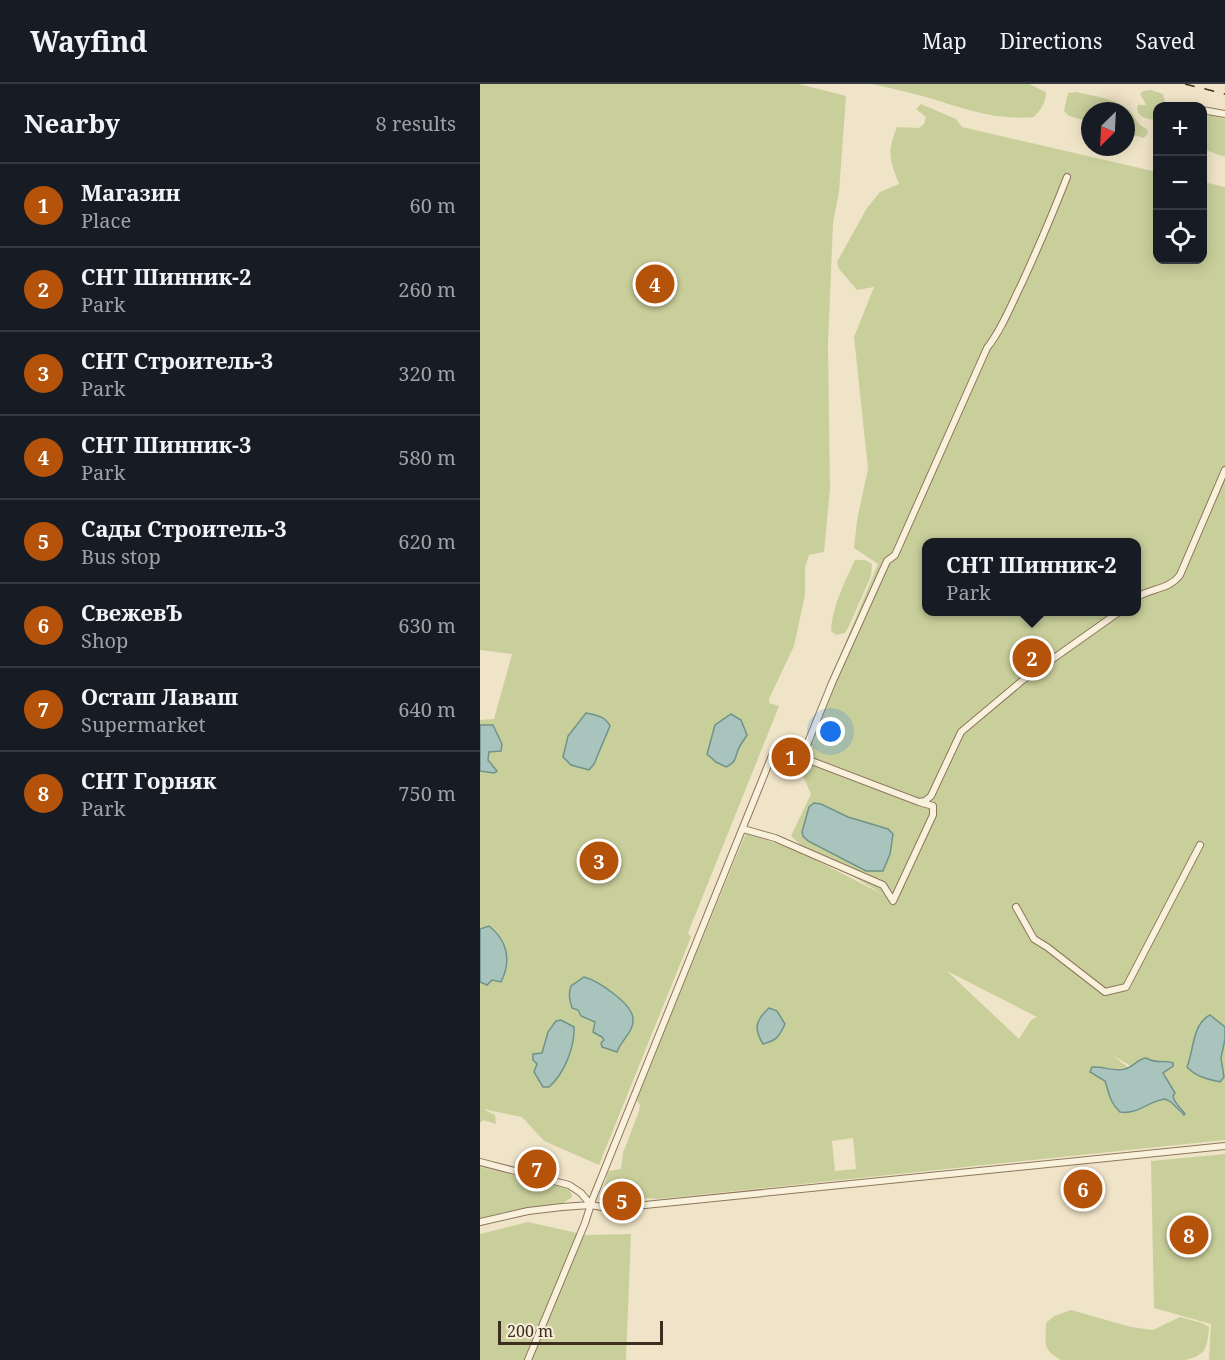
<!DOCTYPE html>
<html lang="en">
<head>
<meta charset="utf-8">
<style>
  body { margin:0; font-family:"Noto Serif",serif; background:#242831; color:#f1f3f6 }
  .controls { position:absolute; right:18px; top:18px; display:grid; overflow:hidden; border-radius:12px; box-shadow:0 3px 15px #0003 }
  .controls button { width:54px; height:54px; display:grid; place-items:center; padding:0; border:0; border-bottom:2px solid #363941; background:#171b24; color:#f1f3f6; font:30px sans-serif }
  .compass { position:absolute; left:601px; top:18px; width:54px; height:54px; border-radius:50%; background:#171b24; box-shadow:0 3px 15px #0003; rotate:204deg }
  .scale { position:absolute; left:18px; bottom:15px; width:165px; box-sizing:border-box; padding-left:6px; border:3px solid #3d2e20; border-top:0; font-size:16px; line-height:21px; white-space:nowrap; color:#3d2e20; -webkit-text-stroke:4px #f7eed8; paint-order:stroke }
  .you { position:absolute; left:351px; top:648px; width:21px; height:21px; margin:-15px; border:4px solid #fff; border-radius:50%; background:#1a73e8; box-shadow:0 0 0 9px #1a73e833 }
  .badge { display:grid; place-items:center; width:39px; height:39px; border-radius:50%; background:#b45309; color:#fff; font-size:20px; font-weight:700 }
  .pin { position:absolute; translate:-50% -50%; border:3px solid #fff; box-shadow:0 2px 6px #0006 }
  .popup { position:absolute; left:442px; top:454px; width:219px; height:78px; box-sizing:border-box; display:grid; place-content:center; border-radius:12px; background:#171b24; filter:drop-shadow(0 2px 4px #0005); font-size:20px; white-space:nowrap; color:#9ea1a6 }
  .popup b { font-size:22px; color:#f1f3f6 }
  .popup::after { content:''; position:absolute; left:50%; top:100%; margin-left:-12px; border:12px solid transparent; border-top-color:#171b24 }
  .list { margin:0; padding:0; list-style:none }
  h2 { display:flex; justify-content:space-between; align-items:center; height:78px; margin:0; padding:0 24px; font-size:26px }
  h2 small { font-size:20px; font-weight:400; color:#9ea1a6 }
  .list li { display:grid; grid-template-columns:39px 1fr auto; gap:18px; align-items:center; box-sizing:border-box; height:84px; padding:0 24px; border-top:2px solid #363941 }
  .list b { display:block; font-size:22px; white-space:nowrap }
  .list p { margin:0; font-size:20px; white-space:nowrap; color:#9ea1a6 }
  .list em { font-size:20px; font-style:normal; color:#9ea1a6 }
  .icon { flex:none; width:33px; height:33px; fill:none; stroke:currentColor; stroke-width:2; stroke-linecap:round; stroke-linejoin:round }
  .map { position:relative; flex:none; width:745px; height:1276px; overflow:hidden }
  header { display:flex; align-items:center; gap:36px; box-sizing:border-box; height:84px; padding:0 30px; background:#171b24; border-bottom:2px solid #363941 }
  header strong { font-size:28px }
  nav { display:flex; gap:33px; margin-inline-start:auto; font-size:21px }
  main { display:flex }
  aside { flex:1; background:#171b24 }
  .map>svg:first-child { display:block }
</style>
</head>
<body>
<header>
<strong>Wayfind</strong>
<nav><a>Map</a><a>Directions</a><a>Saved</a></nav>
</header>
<main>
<aside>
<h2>Nearby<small>8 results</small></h2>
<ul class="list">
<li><span class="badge">1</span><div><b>Магазин</b><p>Place</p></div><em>60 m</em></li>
<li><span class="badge">2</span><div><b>СНТ Шинник-2</b><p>Park</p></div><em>260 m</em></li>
<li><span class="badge">3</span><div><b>СНТ Строитель-3</b><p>Park</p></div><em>320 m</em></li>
<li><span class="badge">4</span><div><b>СНТ Шинник-3</b><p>Park</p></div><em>580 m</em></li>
<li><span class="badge">5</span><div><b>Сады Строитель-3</b><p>Bus stop</p></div><em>620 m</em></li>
<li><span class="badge">6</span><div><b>СвежевЪ</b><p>Shop</p></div><em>630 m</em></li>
<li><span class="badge">7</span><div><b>Осташ Лаваш</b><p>Supermarket</p></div><em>640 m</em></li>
<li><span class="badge">8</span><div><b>СНТ Горняк</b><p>Park</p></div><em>750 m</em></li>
</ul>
</aside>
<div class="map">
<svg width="745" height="1276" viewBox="0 0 745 1276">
  <rect width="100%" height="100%" fill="#f0e4c8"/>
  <path fill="#c9cf9b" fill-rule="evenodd" d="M 0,0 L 319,0 L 366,12 L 359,108 L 353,139 L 348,261 L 350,405 L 344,468 L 329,471 L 325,484 L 325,511 L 314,562 L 289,615 L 289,619 L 299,622 L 208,849 L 211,853 L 119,1081 L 64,1057 L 42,1033 L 3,1025 L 15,1031 L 16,1040 L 3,1036 L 0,1039 L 0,636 L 14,635 L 32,570 L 0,566 Z
    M 392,0 L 549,0 L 566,8 C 566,18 561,26 554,33 C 516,37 482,24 446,13 C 428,8 410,4 392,0 Z
    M 671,6 L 683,10 L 686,22 L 678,22 L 677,35 C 668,37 654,32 658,21 L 666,21 L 660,10 L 663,7 Z
    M 597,8 C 613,12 636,15 648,25 C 657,33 654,39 667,45 L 668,49 L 664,54 L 646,49 L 646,27 L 610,27 L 610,38 L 589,32 L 584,27 L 588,9 Z
    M 441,20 L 476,35 L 482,43 L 677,88 L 678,176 L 722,176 L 723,98 L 745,103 L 745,1056 L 178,1115 L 140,1112 L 125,1115 L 122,1112 L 128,1087 L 141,1085 L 143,1069 L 159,1027 L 160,1021 L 156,1016 L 266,749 L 318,767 L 406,812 L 323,763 L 311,752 L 331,710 L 317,679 L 320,668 L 398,480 L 374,464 L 377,436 L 388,385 L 374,253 L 394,203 L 377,206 L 359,185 L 357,178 L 387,124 L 400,108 L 419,100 C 409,75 407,68 417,43 L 439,44 L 444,40 L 446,33 L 436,25 ZM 447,458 L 657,458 L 657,528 L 447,528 ZM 467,887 L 557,933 L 551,936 L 539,955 ZM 632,971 L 693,1007 L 694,1018 L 705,1030 L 701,1030 L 695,1022 L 685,1015 L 671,1019 L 655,1028 L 634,1022 L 625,997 L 621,994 L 620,983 L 632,985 L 649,984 ZM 373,1054 L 376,1085 L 355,1087 L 352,1057 Z
    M 728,31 L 745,35 L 745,73 L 723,65 L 723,34 Z
    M 375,476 L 385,476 L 392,480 L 391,492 L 369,542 L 365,549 L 356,551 L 351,547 C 352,522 365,498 375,476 Z
    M 745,1070 L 745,1276 L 729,1276 L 731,1240 L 674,1224 L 671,1077 Z
    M 0,1083 L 86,1104 L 91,1108 L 92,1113 L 83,1119 L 40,1125 L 0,1134 Z
    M 48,1138 L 106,1151 L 151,1150 L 146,1276 L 0,1276 L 0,1150 Z
    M 591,1226 L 651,1243 L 673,1246 L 700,1233 L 722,1239 L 729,1243 C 727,1264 727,1271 705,1276 L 581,1276 C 561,1265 566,1259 566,1239 L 574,1232 Z"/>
  <path fill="#a9c4bc" stroke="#6f938a" stroke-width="1.5" d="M 106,629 C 116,631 125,632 130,642 L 114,680 L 109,686 L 91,681 L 83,673 L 88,652 Z
    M 251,630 L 261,636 L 267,651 C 264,656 260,661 258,666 C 255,675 256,678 246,683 L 236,678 L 227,670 L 235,641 Z
    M 0,641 L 13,641 L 22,660 L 21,667 L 9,668 L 8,676 L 17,687 L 14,689 L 0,687 Z
    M 334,719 L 341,720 L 368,733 L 408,745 L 413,750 L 410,770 L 403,787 L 386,787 L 328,757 L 323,752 L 322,748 L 329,723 Z
    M 9,842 C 27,856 32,876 21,898 L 12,896 L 7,901 L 0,898 L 0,845 Z
    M 104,893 C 117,896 153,920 153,935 C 154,948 141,956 137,968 L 122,963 L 121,959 L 124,956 L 122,953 L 113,948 L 115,938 L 101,932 L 98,926 L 92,924 C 89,916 88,910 91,902 Z
    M 289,924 L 297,927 L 305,940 C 299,953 297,956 283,960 C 273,944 276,936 289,924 Z
    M 730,931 L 745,943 L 745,955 L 741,974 L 744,993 L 740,998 C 728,995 716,993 707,983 C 714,966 712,940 730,931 Z
    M 81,936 L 94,943 C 95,963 84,990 69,1003 L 63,1003 L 54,988 L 57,980 L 53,976 L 53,970 L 62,969 L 68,948 L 76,937 Z
    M 666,974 C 678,981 683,975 693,979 L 693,982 L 683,989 L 695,1009 L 693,1012 C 694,1019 701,1024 705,1030 L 704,1031 L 691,1018 L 685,1015 C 668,1017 658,1031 640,1028 C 630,1019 629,1009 625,997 L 610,988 L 612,983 C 623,982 634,988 645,985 C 654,983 657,975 666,974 Z"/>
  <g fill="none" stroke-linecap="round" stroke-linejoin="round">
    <defs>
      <path id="minor" d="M 722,26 L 745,30
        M 657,513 C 671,504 689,506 700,491 L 745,386
        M 322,673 L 352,599 L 407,477 L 415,471 L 507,264 C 522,245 531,221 542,199 C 558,164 573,129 587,93
        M 263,745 L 295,754 L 403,801 L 413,817 L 453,731 L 453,722 L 439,718
        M 536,823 L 554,855 L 567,863 L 625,908 L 646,903 L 720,761
        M 0,1078 L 89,1101 L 101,1109 L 111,1121
        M 0,1138 L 48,1127 L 82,1123 L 111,1121 L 127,1124 L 165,1121 L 745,1062
        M 48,1276 L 105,1139 L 113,1114 L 293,669 L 300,665 L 439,718 L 445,717 L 451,712 L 481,648 L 543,596 L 639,528"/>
    </defs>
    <use href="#minor" stroke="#8d765c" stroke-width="8"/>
    <use href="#minor" stroke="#faf1dc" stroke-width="6"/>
    <path stroke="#3d2e20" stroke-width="1.5" stroke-dasharray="10 10" stroke-linecap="butt" d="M 705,0 L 745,10"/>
  </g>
</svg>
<div class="controls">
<button>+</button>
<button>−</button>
<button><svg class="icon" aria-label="locate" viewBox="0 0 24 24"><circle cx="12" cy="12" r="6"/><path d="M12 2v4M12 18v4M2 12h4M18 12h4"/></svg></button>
</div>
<svg class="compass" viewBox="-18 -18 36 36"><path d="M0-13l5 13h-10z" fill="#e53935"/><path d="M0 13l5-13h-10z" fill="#9ea1a6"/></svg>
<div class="scale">200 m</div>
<div class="you"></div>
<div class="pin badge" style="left:311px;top:673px">1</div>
<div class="pin badge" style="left:552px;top:574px">2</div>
<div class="popup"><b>СНТ Шинник-2</b>Park</div>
<div class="pin badge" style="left:119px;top:777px">3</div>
<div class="pin badge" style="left:175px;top:200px">4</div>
<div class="pin badge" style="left:142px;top:1117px">5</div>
<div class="pin badge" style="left:603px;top:1105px">6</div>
<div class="pin badge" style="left:57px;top:1085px">7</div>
<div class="pin badge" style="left:709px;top:1151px">8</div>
</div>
</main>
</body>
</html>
